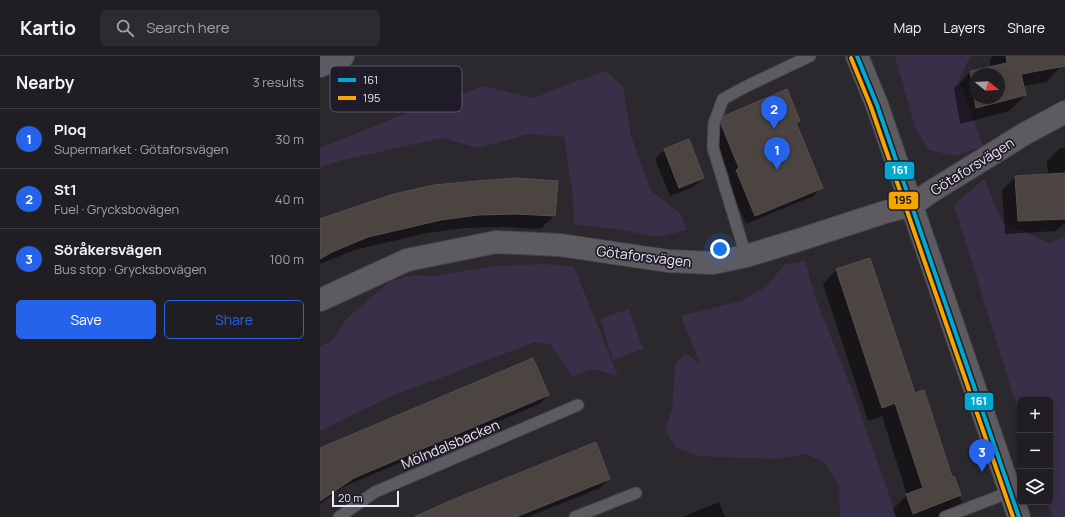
<!DOCTYPE html>
<html lang="en">
<head>
<meta charset="utf-8">
<style>
  body { margin:0; font-family:Manrope,sans-serif; background:#2d2b2f; color:#f1f3f6 }
  .controls { position:absolute; right:12px; bottom:12px; display:grid; overflow:hidden; border-radius:6px; box-shadow:0 2px 10px #0003 }
  .controls button { width:36px; height:36px; display:grid; place-items:center; padding:0; border:0; border-bottom:1px solid #3d3c40; background:#201e22; color:#f1f3f6; font:20px sans-serif }
  .compass { position:absolute; left:649px; top:12px; width:36px; height:36px; border-radius:50%; background:#201e22; box-shadow:0 2px 10px #0003; rotate:108deg }
  .scale { position:absolute; left:12px; bottom:10px; width:67px; box-sizing:border-box; padding-left:4px; border:2px solid #ece8f1; border-top:0; font-size:11px; line-height:14px; white-space:nowrap; color:#ece8f1; -webkit-text-stroke:3px #201b28; paint-order:stroke }
  .you { position:absolute; left:400px; top:193px; width:14px; height:14px; margin:-10px; border:3px solid #fff; border-radius:50%; background:#1a73e8; box-shadow:0 0 0 6px #1a73e833 }
  .badge { display:grid; place-items:center; width:26px; height:26px; border-radius:50%; background:#2563eb; color:#fff; font-size:13px; font-weight:700 }
  .pin { position:absolute; translate:-50% -33px; filter:drop-shadow(0 1px 2px #0008) }
  .pin::after { content:''; position:absolute; top:21px; width:14px; height:12px; background:inherit; clip-path:polygon(0 0,100% 0,50% 100%) }
  .list { margin:0; padding:0; list-style:none }
  h2 { display:flex; justify-content:space-between; align-items:center; height:52px; margin:0; padding:0 16px; font-size:17px }
  h2 small { font-size:13px; font-weight:400; color:#a2a2a5 }
  .list li { display:grid; grid-template-columns:26px 1fr auto; gap:12px; align-items:center; box-sizing:border-box; height:60px; padding:0 16px; border-top:1px solid #3d3c40 }
  .list b { display:block; font-size:15px; white-space:nowrap }
  .list p { margin:0; font-size:13px; white-space:nowrap; color:#a2a2a5 }
  .list em { font-size:13px; font-style:normal; color:#a2a2a5 }
  .actions { display:flex; gap:8px; padding:12px 16px }
  .actions a { flex:1; padding:9px 0; border:1px solid #2563eb; border-radius:6px; text-align:center; font-size:14px; color:#2563eb }
  .actions .main { background:#2563eb; color:#fff }
  .icon { flex:none; width:22px; height:22px; fill:none; stroke:currentColor; stroke-width:2; stroke-linecap:round; stroke-linejoin:round }
  .map { position:relative; flex:none; width:745px; height:461px; overflow:hidden }
  header { display:flex; align-items:center; gap:24px; box-sizing:border-box; height:56px; padding:0 20px; background:#201e22; border-bottom:1px solid #3d3c40 }
  header strong { font-size:19px }
  nav { display:flex; gap:22px; margin-inline-start:auto; font-size:14px }
  .search { width:280px; height:36px; background:#2d2b2f; display:flex; align-items:center; gap:10px; box-sizing:border-box; padding:0 14px; border-radius:6px; color:#a2a2a5; font-size:15px }
  main { display:flex }
  aside { flex:1; background:#201e22 }
  .map>svg:first-child { display:block }
</style>
</head>
<body>
<header>
<strong>Kartio</strong>
<div class="search"><svg class="icon" aria-label="search" viewBox="0 0 24 24"><circle cx="10" cy="10" r="6"/><path d="M15 15l6 6"/></svg>Search here</div>
<nav><a>Map</a><a>Layers</a><a>Share</a></nav>
</header>
<main>
<aside>
<h2>Nearby<small>3 results</small></h2>
<ul class="list">
<li><span class="badge">1</span><div><b>Ploq</b><p>Supermarket · Götaforsvägen</p></div><em>30 m</em></li>
<li><span class="badge">2</span><div><b>St1</b><p>Fuel · Grycksbovägen</p></div><em>40 m</em></li>
<li><span class="badge">3</span><div><b>Söråkersvägen</b><p>Bus stop · Grycksbovägen</p></div><em>100 m</em></li>
</ul>
<div class="actions"><a class="main">Save</a><a>Share</a></div>
</aside>
<div class="map">
<svg width="745" height="461" viewBox="0 0 745 461">
  <rect width="100%" height="100%" fill="#2b282e"/>
  <path fill="#3a2f49" d="M 575,0 L 650,0 L 639,25 L 663,90 L 635,100 L 609,94 L 595,72 Z
    M 286,15 L 303,31 L 311,80 L 331,135 L 361,158 L 366,174 L 340,181 L 295,173 L 254,168 L 253,142 L 244,81 L 209,78 L 158,92 L 122,82 L 19,105 L 0,111 L 0,92 L 89,56 L 163,30 L 214,42 L 254,26 Z
    M 664,123 L 683,167 L 730,187 L 745,180 L 745,461 L 733,461 L 727,446 L 730,446 L 730,344 L 700,344 L 700,361 L 634,149 Z
    M 485,205 L 495,241 L 532,334 L 577,461 L 520,461 L 519,429 L 505,407 L 487,398 L 457,403 L 399,401 L 380,400 L 356,392 L 345,374 L 352,354 L 355,308 L 366,297 L 381,309 L 361,260 L 421,245 L 447,230 L 464,209 Z
    M 223,208 L 254,211 L 298,320 L 274,313 L 252,320 L 231,289 L 215,286 L 67,342 L 0,375 L 0,290 L 13,284 L 26,263 L 69,226 L 92,219 L 114,220 L 175,210 Z
    M 309,253 L 323,293 L 293,304 L 280,263 Z"/>
  <path fill="#0007" fill-rule="evenodd" d="M 673,0 L 745,0 L 745,2 L 742,9 L 726,26 L 703,30 L 705,39 L 689,55 L 640,68 L 634,32 L 651,16 L 670,12 L 670,3 ZM 655,18 L 679,18 L 679,42 L 655,42 Z
    M 405,60 L 479,65 L 476,68 L 502,131 L 493,140 L 426,168 L 407,124 L 410,121 L 392,79 L 396,70 Z
    M 740,92 L 745,92 L 745,167 L 736,175 L 685,178 L 682,134 L 696,121 L 728,119 L 727,105 Z
    M 345,93 L 383,122 L 373,131 L 350,140 L 335,103 Z
    M 74,139 L 234,160 L 220,173 L 183,171 L 144,172 L 107,177 L 34,194 L 0,208 L 0,164 Z
    M 516,214 L 594,338 L 640,439 L 639,440 L 642,446 L 628,460 L 625,461 L 576,461 L 573,453 L 587,439 L 562,360 L 548,365 L 503,228 Z
    M 228,339 L 219,348 L 23,431 L 0,448 L 0,396 Z
    M 289,423 L 280,432 L 208,461 L 96,461 Z
    M 399,446 L 405,461 L 363,461 Z"/>
  <path fill="#4b4441" stroke="#545151" fill-rule="evenodd" d="M 686,0 L 745,0 L 745,10 L 701,18 L 706,39 L 656,52 L 650,15 L 687,7 ZM 655,18 L 679,18 L 679,42 L 655,42 Z
    M 467,33 L 480,65 L 476,67 L 503,132 L 435,160 L 416,114 L 419,112 L 401,68 L 404,60 Z
    M 369,83 L 384,122 L 359,132 L 344,93 Z
    M 745,117 L 745,163 L 698,165 L 695,120 Z
    M 196,122 L 238,125 L 235,160 L 197,158 L 158,159 L 121,164 L 48,181 L 12,196 L 0,203 L 0,163 L 35,151 L 74,138 L 114,129 L 156,125 Z
    M 550,202 L 595,337 L 604,334 L 632,421 L 634,420 L 641,439 L 593,458 L 586,438 L 603,432 L 575,347 L 562,352 L 516,213 Z
    M 213,302 L 229,339 L 34,422 L 0,445 L 0,392 Z
    M 276,386 L 290,423 L 196,461 L 94,461 L 132,444 Z"/>
  <g fill="none" stroke-linecap="round" stroke-linejoin="round">
    <defs>
      <path id="service" d="M 426,200 L 393,92 L 394,67 L 403,43 L 425,31 L 490,0
        M 19,461 L 55,436 L 258,349
        M 255,461 L 316,437
        M 625,461 L 690,436"/>
      <path id="minor" d="M 0,244 L 87,204 L 176,186 L 240,189 L 348,205 L 393,207 L 426,200 L 482,183 L 562,157 L 592,149 L 609,137 L 706,77 L 745,56"/>
      <path id="tertiary" d="M 537,0 L 557,49 L 699,461"/>
      <path id="secondary" d="M 0,10 L 23,0"/>
    </defs>
    <use href="#service" stroke="#47444a" stroke-width="13"/>
    <use href="#minor" stroke="#47444a" stroke-width="24"/>
    <use href="#tertiary" stroke="#47444a" stroke-width="24"/>
    <use href="#secondary" stroke="#47444a" stroke-width="24"/>
    <use href="#service" stroke="#5d5a60" stroke-width="11"/>
    <use href="#minor" stroke="#5d5a60" stroke-width="22"/>
    <use href="#tertiary" stroke="#5d5a60" stroke-width="22"/>
    <use href="#secondary" stroke="#5f5b64" stroke-width="22"/>
    <defs>
      <path id="bus-1" d="M 537,0 L 557,49 L 699,461"/>
      <path id="bus-2" d="M 531,2 L 551,51 L 693,461"/>
    </defs>
    <use href="#bus-1" stroke="#201b28" stroke-width="7"/>
    <use href="#bus-2" stroke="#201b28" stroke-width="7"/>
    <use href="#bus-1" stroke="#00a9ce" stroke-width="4"/>
    <use href="#bus-2" stroke="#f7a600" stroke-width="4"/>
  </g>
  <g text-anchor="middle" dominant-baseline="central" stroke-width="3.5" stroke-linejoin="round" paint-order="stroke">
    <g font-size="14" fill="#ece8f1" stroke="#201b28">
      <text transform="translate(652 110) rotate(-32)">Götaforsvägen</text>
      <text transform="translate(324 200) rotate(7)">Götaforsvägen</text>
      <text transform="translate(130 388) rotate(-23)">Mölndalsbacken</text>
    </g>
  </g>
  <rect x="10" y="10" width="132" height="46" rx="6" fill="#201b28" stroke="#5d5864" stroke-width="1"/>
  <rect x="18" y="22" width="18" height="4" fill="#00a9ce"/>
  <rect x="18" y="40" width="18" height="4" fill="#f7a600"/>
  <g font-size="11" fill="#ece8f1">
    <text x="43" y="28">161</text>
    <text x="43" y="46">195</text>
  </g>
  <g stroke="#201b28" stroke-width="1.5">
    <rect x="564" y="105" width="31" height="19" rx="4" fill="#00a9ce"/>
    <rect x="568" y="135" width="31" height="19" rx="4" fill="#f7a600"/>
    <rect x="644" y="336" width="30" height="19" rx="4" fill="#00a9ce"/>
  </g>
  <g font-size="11" text-anchor="middle" font-weight="bold" fill="#fff">
    <text x="580" y="118">161</text>
    <text x="659" y="349">161</text>
  </g>
  <g font-size="11" text-anchor="middle" font-weight="bold" fill="#111">
    <text x="583" y="148">195</text>
  </g>
</svg>
<div class="controls">
<button>+</button>
<button>−</button>
<button><svg class="icon" aria-label="layers" viewBox="0 0 24 24"><path d="M12 4l9 5-9 5-9-5zM3 14l9 5 9-5"/></svg></button>
</div>
<svg class="compass" viewBox="-18 -18 36 36"><path d="M0-13l5 13h-10z" fill="#e53935"/><path d="M0 13l5-13h-10z" fill="#a2a2a5"/></svg>
<div class="scale">20 m</div>
<div class="you"></div>
<div class="pin badge" style="left:457px;top:114px">1</div>
<div class="pin badge" style="left:454px;top:73px">2</div>
<div class="pin badge" style="left:662px;top:416px">3</div>
</div>
</main>
</body>
</html>
